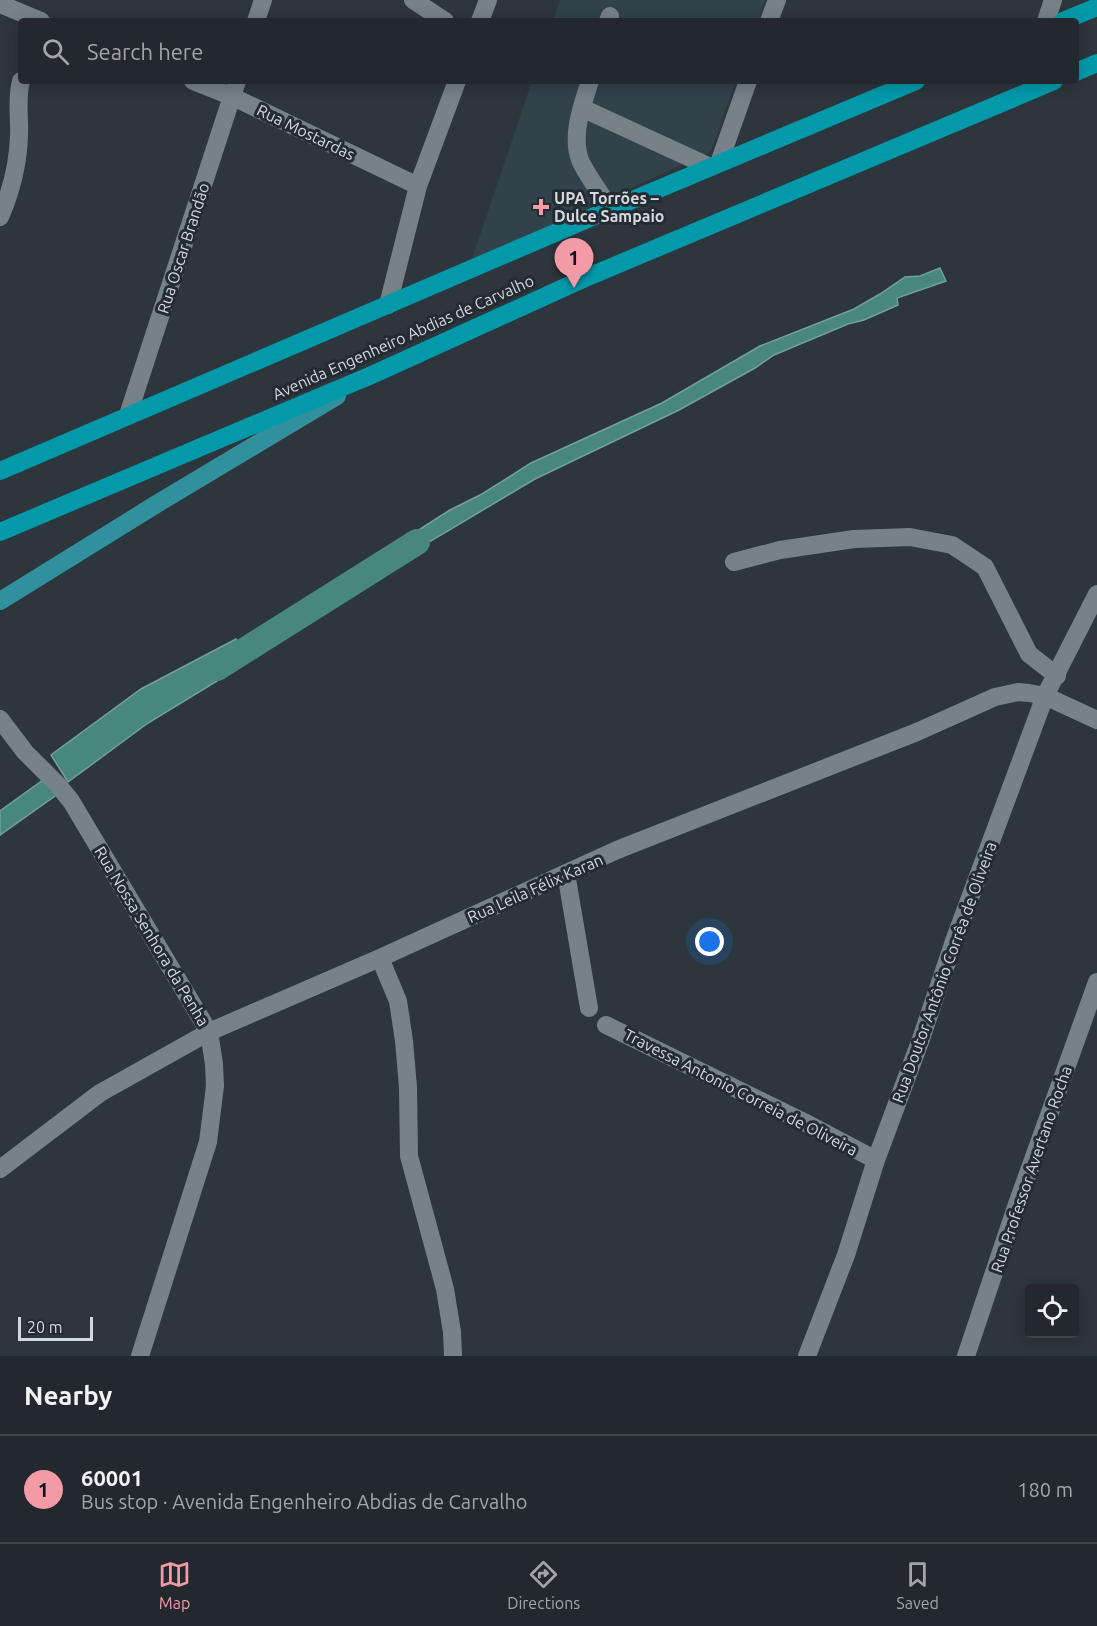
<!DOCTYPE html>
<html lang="en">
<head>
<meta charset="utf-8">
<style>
  body { margin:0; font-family:Ubuntu,sans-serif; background:#2a3035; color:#f1f3f6 }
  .controls { position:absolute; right:18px; bottom:18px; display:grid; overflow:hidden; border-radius:6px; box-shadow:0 3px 15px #0003 }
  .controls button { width:54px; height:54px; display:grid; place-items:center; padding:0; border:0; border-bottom:2px solid #3f4449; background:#22282d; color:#f1f3f6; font:30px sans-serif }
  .scale { position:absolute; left:18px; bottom:15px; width:75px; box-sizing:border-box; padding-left:6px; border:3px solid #d4d9dd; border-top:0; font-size:16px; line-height:21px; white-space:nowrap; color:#d4d9dd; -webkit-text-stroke:4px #232c32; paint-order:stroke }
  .you { position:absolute; left:710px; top:942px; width:21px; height:21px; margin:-15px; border:4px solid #fff; border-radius:50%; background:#1a73e8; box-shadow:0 0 0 9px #1a73e833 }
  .badge { display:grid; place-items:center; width:39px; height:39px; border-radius:50%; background:#f39aa7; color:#111; font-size:20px; font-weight:700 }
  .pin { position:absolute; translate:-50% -50px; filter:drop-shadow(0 2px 3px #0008) }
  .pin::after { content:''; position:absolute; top:32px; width:21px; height:18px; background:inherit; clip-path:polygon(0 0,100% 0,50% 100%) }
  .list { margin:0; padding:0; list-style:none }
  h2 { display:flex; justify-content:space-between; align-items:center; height:78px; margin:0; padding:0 24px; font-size:26px }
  h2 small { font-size:20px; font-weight:400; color:#a2a6aa }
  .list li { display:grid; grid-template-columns:39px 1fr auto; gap:18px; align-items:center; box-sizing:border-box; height:108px; padding:0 24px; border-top:2px solid #3f4449 }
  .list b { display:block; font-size:22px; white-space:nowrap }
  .list p { margin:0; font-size:20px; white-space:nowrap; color:#a2a6aa }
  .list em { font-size:20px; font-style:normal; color:#a2a6aa }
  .icon { flex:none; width:33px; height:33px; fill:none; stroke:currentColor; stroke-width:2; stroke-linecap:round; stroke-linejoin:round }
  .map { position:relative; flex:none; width:1097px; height:1356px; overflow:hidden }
  .search { position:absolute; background:#22282d; box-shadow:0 3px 15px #0003; left:18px; right:18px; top:18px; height:66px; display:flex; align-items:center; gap:15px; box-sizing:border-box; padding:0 21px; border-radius:6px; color:#a2a6aa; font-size:22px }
  .sheet { height:186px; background:#22282d }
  nav { display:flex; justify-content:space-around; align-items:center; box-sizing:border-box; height:84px; border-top:2px solid #3f4449; background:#22282d; font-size:16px; color:#a2a6aa }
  nav a { display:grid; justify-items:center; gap:3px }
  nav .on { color:#f39aa7 }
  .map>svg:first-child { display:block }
</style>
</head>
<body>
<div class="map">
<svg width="1097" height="1356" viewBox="0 0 1097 1356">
  <rect width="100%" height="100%" fill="#2d363c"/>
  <path fill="#32424b" d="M 560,0 L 765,0 L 758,21 L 553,21 Z
    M 532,81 L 736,81 L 711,151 L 471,262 Z"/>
  <path fill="#48877d" stroke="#72a09a" stroke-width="1.5" d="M 940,268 L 946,281 L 897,298 L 898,305 L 864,320 L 848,324 L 774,355 L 755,368 L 679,410 L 535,479 L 394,563 L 378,556 L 450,510 L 482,494 L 531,463 L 662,403 L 760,346 L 854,309 L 880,294 L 905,277 L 920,276 Z
    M 236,639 L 253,659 L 148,723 L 68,782 L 51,755 L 141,689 Z
    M 43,780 L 58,794 L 0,835 L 0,811 Z"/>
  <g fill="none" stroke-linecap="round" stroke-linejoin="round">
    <path stroke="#48877d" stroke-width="26" d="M 217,668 L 417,542"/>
    <path stroke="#768188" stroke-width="18" d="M 413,0 L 445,21
      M 0,4 L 41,21
      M 256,21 L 263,0
      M 480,21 L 488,0
      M 608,21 L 610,16
      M 769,21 L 777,0
      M 1046,21 L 1053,0
      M 193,81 L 233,97 L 418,186
      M 590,81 C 582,106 571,135 580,160 C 586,174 602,196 611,209
      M 582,108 L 710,167
      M 719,163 L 748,81
      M 0,217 C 11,192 18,164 19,136 C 20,117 16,100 21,81
      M 388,305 L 418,186 L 457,81
      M 128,415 L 237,81
      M 734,562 L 780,550 L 854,539 L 910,537 L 952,545 L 985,567 L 1029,654 L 1057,676
      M 0,719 L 25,752 L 58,785 L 71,801 L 209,1032 L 214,1064 L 215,1086 L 208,1142 L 140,1356
      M 566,873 L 589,1008
      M 380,958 L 398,1001 L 404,1041 L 408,1087 L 409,1156 L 445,1289 L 452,1332 L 453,1356
      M 606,1025 L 804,1122 L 876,1160
      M 0,1169 L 100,1093 L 209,1032 L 380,958 L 617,850 L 917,732 L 995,697 L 1018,692 L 1029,693 L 1045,696 L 1097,720
      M 807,1356 L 846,1255 L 876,1160 L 921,1039 L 954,941 L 1045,696 L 1097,594
      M 966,1356 L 1017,1204 L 1097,982"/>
    <path stroke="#30909d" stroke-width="18" d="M 0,601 L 155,505 L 337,396"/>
    <path stroke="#029aab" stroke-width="18" d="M 1063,21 L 1097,7
      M 1076,72 L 1097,63
      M 0,471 L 611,209 L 916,81
      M 0,532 L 374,374 L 583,279 L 1054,81"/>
  </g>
  <path fill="#f39aa7" stroke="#232c32" stroke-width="2" d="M538 198h6v6h6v6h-6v6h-6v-6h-6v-6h6z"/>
  <g text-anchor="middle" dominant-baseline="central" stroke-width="6" stroke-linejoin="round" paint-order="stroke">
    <g font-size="16" fill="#d4d9dd" stroke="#232c32">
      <text transform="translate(306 132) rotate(26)">Rua Mostardas</text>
      <text transform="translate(183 248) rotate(-72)">Rua Oscar Brandão</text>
      <text transform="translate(403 337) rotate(-24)">Avenida Engenheiro Abdias de Carvalho</text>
      <text transform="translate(535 888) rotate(-24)">Rua Leila Félix Karan</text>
      <text transform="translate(152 936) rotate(59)">Rua Nossa Senhora da Penha</text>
      <text transform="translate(944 972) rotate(-70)">Rua Doutor Antônio Corrêa de Oliveira</text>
      <text transform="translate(741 1092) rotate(27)">Travessa Antonio Correia de Oliveira</text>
      <text transform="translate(1031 1169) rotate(-71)">Rua Professor Avertano Rocha</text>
    </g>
    <g font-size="16" font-weight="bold" fill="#d4d9dd" stroke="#232c32" text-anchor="start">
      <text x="554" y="198">UPA Torrões –<tspan x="554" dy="18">Dulce Sampaio</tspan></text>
    </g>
  </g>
</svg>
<div class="controls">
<button><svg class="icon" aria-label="locate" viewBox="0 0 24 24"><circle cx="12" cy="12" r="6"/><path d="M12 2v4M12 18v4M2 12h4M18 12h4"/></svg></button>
</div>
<div class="scale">20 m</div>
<div class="you"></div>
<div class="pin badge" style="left:574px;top:288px">1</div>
<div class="search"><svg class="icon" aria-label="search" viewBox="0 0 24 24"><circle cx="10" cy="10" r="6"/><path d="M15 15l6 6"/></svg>Search here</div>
</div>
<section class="sheet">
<h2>Nearby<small></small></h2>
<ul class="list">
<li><span class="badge">1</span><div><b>60001</b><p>Bus stop · Avenida Engenheiro Abdias de Carvalho</p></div><em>180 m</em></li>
</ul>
</section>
<nav>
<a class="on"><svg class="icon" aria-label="map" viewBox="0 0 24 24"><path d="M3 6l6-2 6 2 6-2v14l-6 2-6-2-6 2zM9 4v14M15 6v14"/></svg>Map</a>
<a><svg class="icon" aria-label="directions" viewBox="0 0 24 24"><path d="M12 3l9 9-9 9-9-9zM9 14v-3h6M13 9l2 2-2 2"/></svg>Directions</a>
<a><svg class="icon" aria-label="saved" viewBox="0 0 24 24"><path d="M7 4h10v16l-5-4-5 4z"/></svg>Saved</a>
</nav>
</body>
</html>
